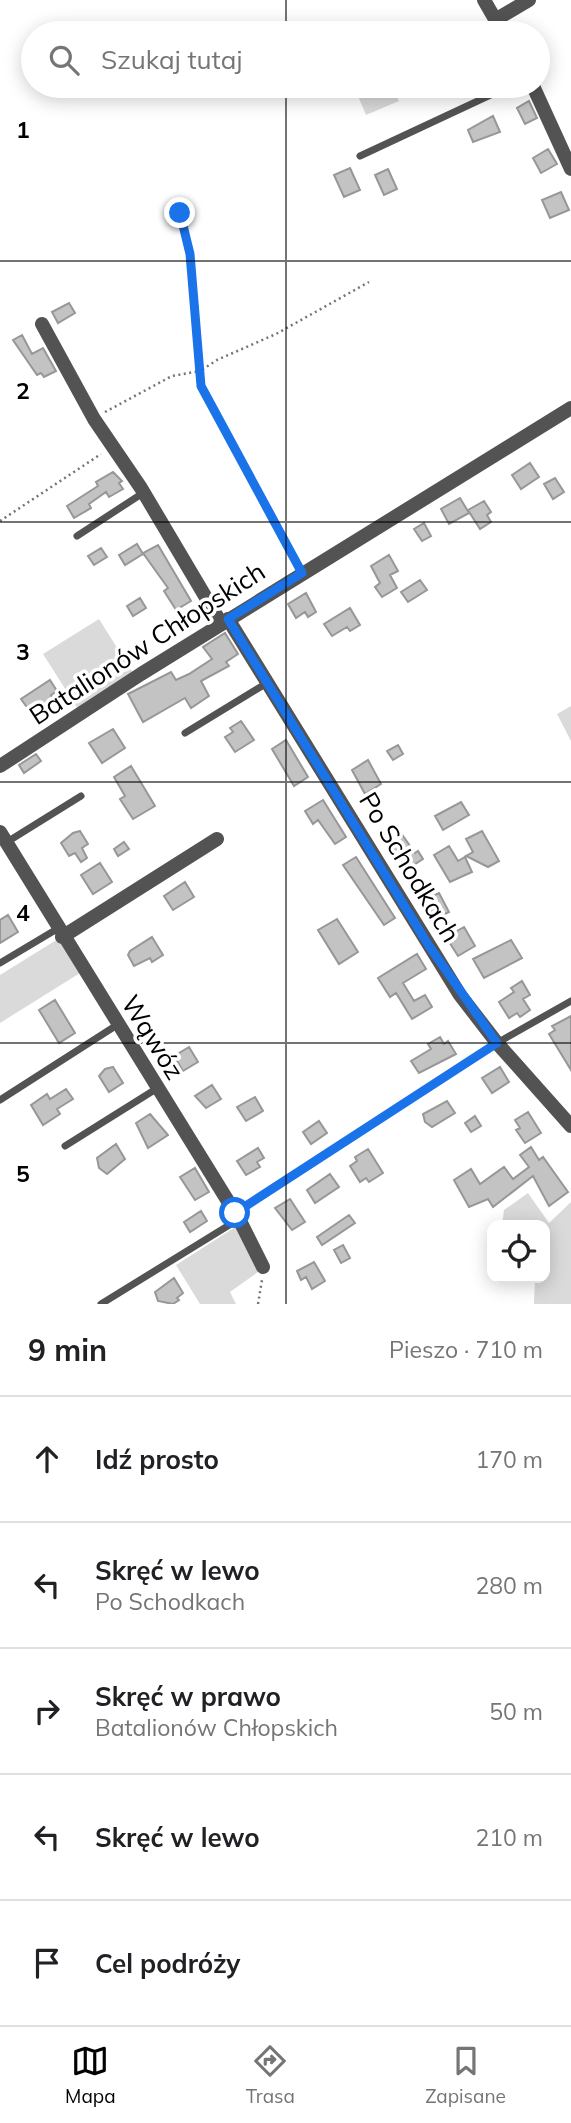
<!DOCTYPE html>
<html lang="pl">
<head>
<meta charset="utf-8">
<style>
  body { margin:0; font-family:Mulish,sans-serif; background:#f2f2f2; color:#202124 }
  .controls { position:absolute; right:21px; bottom:21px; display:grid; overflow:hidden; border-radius:14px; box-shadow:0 4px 18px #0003 }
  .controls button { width:63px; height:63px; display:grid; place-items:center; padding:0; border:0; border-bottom:2px solid #e0e0e0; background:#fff; color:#202124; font:35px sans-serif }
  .stop { position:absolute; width:21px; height:21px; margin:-16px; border:5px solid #1a73e8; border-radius:50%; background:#fff }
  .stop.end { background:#1a73e8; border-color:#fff; box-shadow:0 2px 7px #0008 }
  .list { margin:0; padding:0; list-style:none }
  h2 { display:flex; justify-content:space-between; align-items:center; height:91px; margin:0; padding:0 28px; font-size:30px }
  h2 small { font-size:23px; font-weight:400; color:#757577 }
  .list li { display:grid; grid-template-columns:46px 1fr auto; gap:21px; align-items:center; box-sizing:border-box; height:126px; padding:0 28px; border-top:2px solid #e0e0e0 }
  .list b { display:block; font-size:26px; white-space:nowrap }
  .list p { margin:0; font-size:23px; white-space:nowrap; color:#757577 }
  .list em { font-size:23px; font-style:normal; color:#757577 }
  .icon { flex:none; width:38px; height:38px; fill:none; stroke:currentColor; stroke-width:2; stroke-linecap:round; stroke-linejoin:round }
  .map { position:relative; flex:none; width:571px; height:1304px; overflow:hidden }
  .search { position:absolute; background:#fff; box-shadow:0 4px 18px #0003; left:21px; right:21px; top:21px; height:77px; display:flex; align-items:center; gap:18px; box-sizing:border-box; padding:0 24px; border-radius:38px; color:#757577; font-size:26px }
  .sheet { height:721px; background:#fff }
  nav { display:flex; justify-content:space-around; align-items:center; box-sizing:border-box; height:98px; border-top:2px solid #e0e0e0; background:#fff; font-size:19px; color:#757577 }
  nav a { display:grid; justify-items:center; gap:4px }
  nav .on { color:#000 }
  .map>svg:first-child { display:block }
</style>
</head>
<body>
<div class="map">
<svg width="571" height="1304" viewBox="0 0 571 1304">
  <rect width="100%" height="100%" fill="#fff"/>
  <path fill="#dadada" d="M 382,86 L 392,86 L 399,101 L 366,115 L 358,96 Z
    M 99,619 L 133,673 L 78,709 L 43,654 Z
    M 571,706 L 571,741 L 557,714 Z
    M 58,939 L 80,973 L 0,1023 L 0,975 Z
    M 528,1193 L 549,1223 L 571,1202 L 571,1304 L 534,1304 L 535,1278 L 545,1278 L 545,1225 L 502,1225 L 504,1210 Z
    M 237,1226 L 258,1272 L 230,1292 L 236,1304 L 200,1304 L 176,1265 Z"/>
  <path fill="#c3c3c3" stroke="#979797" stroke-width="2" d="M 529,101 L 537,118 L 525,124 L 517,108 Z
    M 493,116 L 500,132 L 473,142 L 468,130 Z
    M 548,149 L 557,164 L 541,173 L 533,158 Z
    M 350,168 L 360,190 L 344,197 L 334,175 Z
    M 388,169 L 397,189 L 384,195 L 375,175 Z
    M 561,192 L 569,210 L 550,218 L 542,200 Z
    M 69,303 L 75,313 L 58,323 L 52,312 Z
    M 22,335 L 32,354 L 43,348 L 56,371 L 44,377 L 41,373 L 37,375 L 13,340 Z
    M 530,463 L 539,477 L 521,489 L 512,475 Z
    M 113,472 L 122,481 L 119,483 L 123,489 L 109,497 L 106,492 L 89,504 L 91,508 L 74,518 L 67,506 L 98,486 L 96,482 Z
    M 555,478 L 564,492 L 553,499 L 544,484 Z
    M 460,498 L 469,513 L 449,524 L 441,509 Z
    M 484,501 L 491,512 L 487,515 L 491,522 L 480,529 L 468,510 Z
    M 424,523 L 431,536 L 422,541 L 414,529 Z
    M 137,544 L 143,554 L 125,565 L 119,555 Z
    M 158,545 L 191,601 L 176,610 L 164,591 L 168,588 L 143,553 Z
    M 101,548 L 107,557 L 94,565 L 88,556 Z
    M 389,555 L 398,571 L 390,575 L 397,588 L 382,597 L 375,587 L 380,583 L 371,566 Z
    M 420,580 L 427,590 L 408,602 L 401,592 Z
    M 306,593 L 316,612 L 308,617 L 305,612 L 296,618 L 288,604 Z
    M 140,598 L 146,608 L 133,616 L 127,606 Z
    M 350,608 L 360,625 L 350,631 L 347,627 L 332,636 L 324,624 Z
    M 225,633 L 238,654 L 226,662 L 229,666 L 201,681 L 209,696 L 191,708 L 185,698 L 143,722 L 128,694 L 171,672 L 176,680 L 189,674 L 212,659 L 203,647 Z
    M 50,680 L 57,691 L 51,695 L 53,699 L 31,713 L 21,699 Z
    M 241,721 L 254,740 L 235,752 L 225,737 L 233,732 L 230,728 Z
    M 113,729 L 125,748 L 102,763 L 89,743 Z
    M 286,740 L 308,777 L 294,786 L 272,749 Z
    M 398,745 L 403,754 L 393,760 L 387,751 Z
    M 36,754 L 41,761 L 24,773 L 19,765 Z
    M 368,760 L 381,784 L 365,794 L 352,770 Z
    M 131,766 L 155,806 L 133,819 L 120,799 L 125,796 L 114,777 Z
    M 323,800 L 346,837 L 335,844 L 318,820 L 313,824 L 305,811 Z
    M 461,802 L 469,815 L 443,830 L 435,816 Z
    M 80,831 L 88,844 L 82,848 L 87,858 L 81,862 L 75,853 L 69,856 L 61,843 L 73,833 Z
    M 482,831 L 499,861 L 488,867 L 466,856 L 473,852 L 466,839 Z
    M 401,833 L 415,853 L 418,851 L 423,859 L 406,870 L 388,841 Z
    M 124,842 L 129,849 L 118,856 L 114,849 Z
    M 449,846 L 458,861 L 465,857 L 472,872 L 450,882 L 434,855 Z
    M 356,857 L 395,918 L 384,925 L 343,865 Z
    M 100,863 L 112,882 L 93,894 L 81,875 Z
    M 185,882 L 194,897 L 173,910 L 164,896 Z
    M 439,893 L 449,912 L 435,919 L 425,900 Z
    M 8,915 L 18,932 L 0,943 L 0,920 Z
    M 337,919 L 358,952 L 339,964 L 318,930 Z
    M 464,927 L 475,946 L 458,956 L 446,937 Z
    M 152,937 L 163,955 L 152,962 L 150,958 L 134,966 L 128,955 L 130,951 Z
    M 511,940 L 522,958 L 484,978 L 473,959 Z
    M 417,954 L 426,969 L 403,983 L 414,1001 L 425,995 L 432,1007 L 412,1019 L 396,993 L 390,997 L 378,978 Z
    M 522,981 L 530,995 L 523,999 L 530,1010 L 520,1017 L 517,1013 L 509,1018 L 499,1002 L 514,992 L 511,988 Z
    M 55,1000 L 75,1033 L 59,1043 L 39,1010 Z
    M 571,1016 L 571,1070 L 549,1034 L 555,1030 L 552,1026 Z
    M 440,1037 L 444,1044 L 448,1041 L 456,1054 L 419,1073 L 411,1061 L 431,1049 L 428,1044 Z
    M 189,1047 L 198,1062 L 183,1071 L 174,1056 Z
    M 113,1067 L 123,1083 L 109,1092 L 99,1076 L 105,1069 Z
    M 500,1067 L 509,1082 L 492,1093 L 482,1078 Z
    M 212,1085 L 221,1099 L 206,1108 L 195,1096 Z
    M 66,1089 L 73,1099 L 57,1109 L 60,1114 L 43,1125 L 31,1105 L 47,1094 L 50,1099 Z
    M 255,1097 L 263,1111 L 246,1121 L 237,1107 Z
    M 447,1101 L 455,1113 L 432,1127 L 425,1122 L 423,1114 Z
    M 528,1112 L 541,1133 L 525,1143 L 516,1130 L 520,1128 L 515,1120 Z
    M 150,1114 L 168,1135 L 148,1148 L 136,1123 Z
    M 475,1116 L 481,1126 L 471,1132 L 465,1123 Z
    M 319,1121 L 327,1133 L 311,1144 L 303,1132 Z
    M 116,1144 L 125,1159 L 107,1174 L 99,1168 L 97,1158 Z
    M 531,1147 L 539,1160 L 543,1157 L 568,1192 L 549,1206 L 533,1176 L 493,1207 L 488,1199 L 469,1207 L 454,1180 L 471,1169 L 480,1184 L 504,1167 L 513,1179 L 529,1167 L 520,1155 Z
    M 258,1148 L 264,1158 L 257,1162 L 260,1167 L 246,1175 L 237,1161 Z
    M 368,1149 L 383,1173 L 369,1182 L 366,1178 L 360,1182 L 350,1166 L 357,1161 L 355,1157 Z
    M 195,1168 L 209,1192 L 195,1200 L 180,1177 Z
    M 330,1174 L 339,1187 L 315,1203 L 307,1190 Z
    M 290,1199 L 305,1222 L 292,1230 L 275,1208 Z
    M 201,1211 L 207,1221 L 190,1232 L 184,1222 Z
    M 349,1215 L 355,1223 L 322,1245 L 317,1237 Z
    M 343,1245 L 350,1258 L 341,1263 L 334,1250 Z
    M 314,1262 L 325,1281 L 312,1289 L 306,1277 L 301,1280 L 297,1271 Z
    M 174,1278 L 183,1293 L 177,1298 L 179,1300 L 173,1304 L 158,1301 L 155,1292 Z"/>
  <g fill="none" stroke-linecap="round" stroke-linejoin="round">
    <path stroke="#757575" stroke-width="2.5" stroke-dasharray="2 3.5" stroke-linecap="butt" d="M 105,412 L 172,376 L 200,371 C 194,346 196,320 195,294 C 194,267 186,239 180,213
      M 0,521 L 101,454
      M 297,564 L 251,474 L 205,397 L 200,371 L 217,360 L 276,334 L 369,282
      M 258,1304 L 262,1280"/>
    <path stroke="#535353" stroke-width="7" d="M 360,156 L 510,86
      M 77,536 L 143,493
      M 185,733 L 267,683
      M 7,842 L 81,796
      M 0,963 L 57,929
      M 0,1100 L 117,1025
      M 65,1146 L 156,1089
      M 235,1213 L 497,1043 L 571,1001
      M 101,1304 L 239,1219"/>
    <path stroke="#535353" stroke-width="14" d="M 484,0 L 503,33
      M 495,20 L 529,0
      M 533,86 L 571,169
      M 42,324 L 94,419 L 141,488 L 221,623
      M 228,619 L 460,995 L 497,1043 L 571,1126
      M 0,766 L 141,674 L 571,408
      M 0,832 L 239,1219 L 263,1267
      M 62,937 L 217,839"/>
  </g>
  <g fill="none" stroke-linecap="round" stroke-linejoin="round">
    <path stroke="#1a73e8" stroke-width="9" d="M 180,213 L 190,254 L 201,386 L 302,573 L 228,619 L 429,946 L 497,1043 L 235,1213"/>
  </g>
  <path fill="none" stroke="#000" stroke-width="2" stroke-opacity="0.55" d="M 286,0 L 286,33M 286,86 L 286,1304M 0,261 L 571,261M 0,522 L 571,522M 0,782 L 571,782M 0,1043 L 571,1043"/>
  <g text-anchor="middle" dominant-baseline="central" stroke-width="7" stroke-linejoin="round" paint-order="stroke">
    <g font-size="26" fill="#000" stroke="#fff">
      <text transform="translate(147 643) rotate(-33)">Batalionów Chłopskich</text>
      <text transform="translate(410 867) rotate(59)">Po Schodkach</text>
      <text transform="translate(153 1037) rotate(58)">Wąwóz</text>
    </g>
  </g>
  <g font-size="23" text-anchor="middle" font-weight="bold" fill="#000" stroke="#fff" stroke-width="7" stroke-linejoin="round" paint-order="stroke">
    <text x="23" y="138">1</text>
    <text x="23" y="399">2</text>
    <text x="23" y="660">3</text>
    <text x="23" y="921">4</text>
    <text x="23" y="1182">5</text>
  </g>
</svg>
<div class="controls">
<button><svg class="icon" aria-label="locate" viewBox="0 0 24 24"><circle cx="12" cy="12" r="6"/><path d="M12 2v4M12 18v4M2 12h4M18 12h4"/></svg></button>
</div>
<div class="stop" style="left:235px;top:1213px"></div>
<div class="stop end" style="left:180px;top:213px"></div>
<div class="search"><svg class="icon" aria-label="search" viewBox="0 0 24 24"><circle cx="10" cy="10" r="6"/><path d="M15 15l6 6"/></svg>Szukaj tutaj</div>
</div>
<section class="sheet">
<h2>9 min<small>Pieszo · 710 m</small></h2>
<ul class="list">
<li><svg class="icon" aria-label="ahead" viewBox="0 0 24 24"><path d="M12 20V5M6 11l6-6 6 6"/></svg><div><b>Idź prosto</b></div><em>170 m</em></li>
<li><svg class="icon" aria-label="left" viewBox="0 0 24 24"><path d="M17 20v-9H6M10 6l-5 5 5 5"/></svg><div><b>Skręć w lewo</b><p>Po Schodkach</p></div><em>280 m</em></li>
<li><svg class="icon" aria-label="right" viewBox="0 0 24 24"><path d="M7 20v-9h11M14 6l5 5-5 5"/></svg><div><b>Skręć w prawo</b><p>Batalionów Chłopskich</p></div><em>50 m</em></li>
<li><svg class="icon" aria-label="left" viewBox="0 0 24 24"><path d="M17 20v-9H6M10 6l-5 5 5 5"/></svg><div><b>Skręć w lewo</b></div><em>210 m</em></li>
<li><svg class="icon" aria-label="arrive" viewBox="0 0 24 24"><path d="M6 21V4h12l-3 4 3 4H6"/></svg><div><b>Cel podróży</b></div></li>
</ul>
</section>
<nav>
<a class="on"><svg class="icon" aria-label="map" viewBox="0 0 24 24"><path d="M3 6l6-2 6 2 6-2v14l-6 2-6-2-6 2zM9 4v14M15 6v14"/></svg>Mapa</a>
<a><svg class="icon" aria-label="directions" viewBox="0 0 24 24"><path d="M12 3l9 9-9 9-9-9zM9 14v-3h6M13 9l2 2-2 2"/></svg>Trasa</a>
<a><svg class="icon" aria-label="saved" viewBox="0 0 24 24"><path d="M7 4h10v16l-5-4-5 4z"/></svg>Zapisane</a>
</nav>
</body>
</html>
